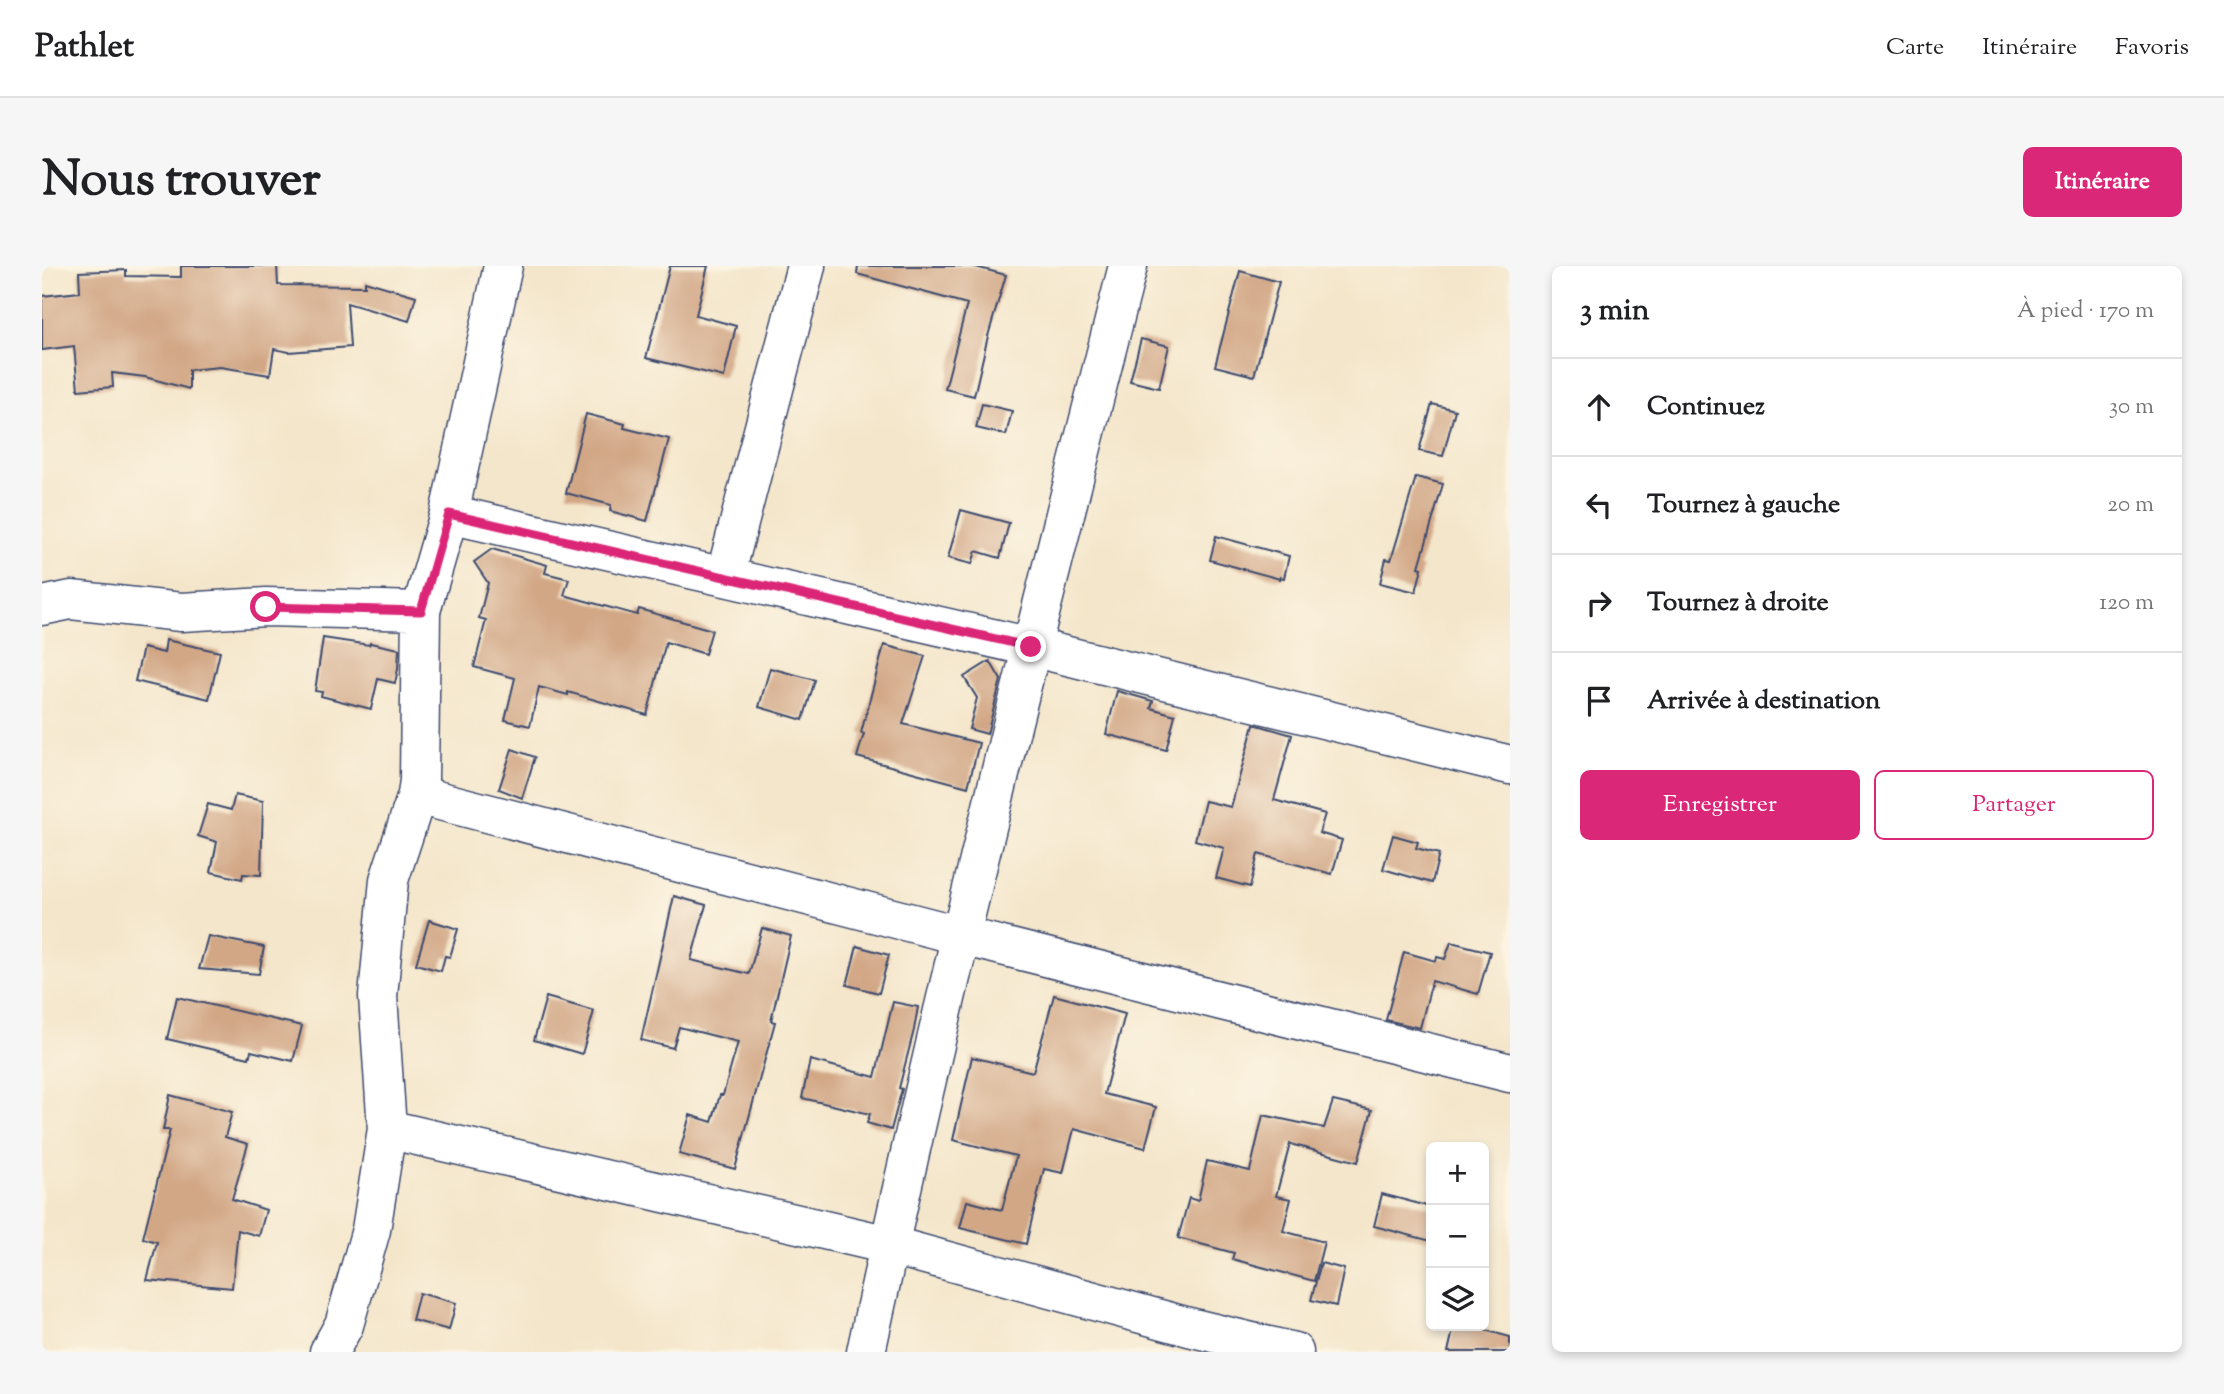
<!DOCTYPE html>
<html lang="fr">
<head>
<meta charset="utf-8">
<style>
  body { margin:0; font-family:"Sorts Mill Goudy",serif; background:#f6f6f6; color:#202124 }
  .controls { position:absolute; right:21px; bottom:21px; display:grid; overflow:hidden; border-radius:10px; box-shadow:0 4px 10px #0003 }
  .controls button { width:63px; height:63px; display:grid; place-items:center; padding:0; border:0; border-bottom:2px solid #e0e0e0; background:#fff; color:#202124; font:35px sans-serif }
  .stop { position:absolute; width:21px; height:21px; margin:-16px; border:5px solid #db2777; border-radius:50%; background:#fff }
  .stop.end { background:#db2777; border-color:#fff; box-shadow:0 2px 7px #0008 }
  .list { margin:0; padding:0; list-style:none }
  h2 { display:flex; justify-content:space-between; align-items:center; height:91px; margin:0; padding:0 28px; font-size:30px }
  h2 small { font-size:23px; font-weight:400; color:#757577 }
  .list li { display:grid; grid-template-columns:46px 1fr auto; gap:21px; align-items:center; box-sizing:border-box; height:98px; padding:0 28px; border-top:2px solid #e0e0e0 }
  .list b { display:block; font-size:26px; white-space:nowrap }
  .list em { font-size:23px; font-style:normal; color:#757577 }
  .actions { display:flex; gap:14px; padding:21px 28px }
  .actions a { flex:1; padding:16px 0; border:2px solid #db2777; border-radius:10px; text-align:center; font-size:24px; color:#db2777 }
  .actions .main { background:#db2777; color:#fff }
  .icon { flex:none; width:38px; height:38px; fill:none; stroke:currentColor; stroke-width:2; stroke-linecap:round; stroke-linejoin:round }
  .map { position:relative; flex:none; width:1468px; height:1086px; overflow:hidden; border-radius:10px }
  header { display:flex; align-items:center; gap:42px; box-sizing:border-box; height:98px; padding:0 35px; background:#fff; border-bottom:2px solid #e0e0e0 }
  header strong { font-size:33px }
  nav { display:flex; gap:38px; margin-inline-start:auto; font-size:24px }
  .intro { display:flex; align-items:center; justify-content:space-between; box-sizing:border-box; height:168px; padding:0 42px }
  h1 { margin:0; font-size:49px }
  .button { padding:18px 32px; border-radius:10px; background:#db2777; color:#fff; font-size:24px; font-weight:700 }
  main { display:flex; gap:42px; padding:0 42px }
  aside { flex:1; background:#fff; border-radius:10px; box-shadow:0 4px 10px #0003 }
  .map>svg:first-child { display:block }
</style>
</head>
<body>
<header>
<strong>Pathlet</strong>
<nav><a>Carte</a><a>Itinéraire</a><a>Favoris</a></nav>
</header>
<div class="intro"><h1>Nous trouver</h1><a class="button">Itinéraire</a></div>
<main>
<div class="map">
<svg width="1468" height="1086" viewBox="0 0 1468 1086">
  <rect width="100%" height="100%" fill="#fcf5e5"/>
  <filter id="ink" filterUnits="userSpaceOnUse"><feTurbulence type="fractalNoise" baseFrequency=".0143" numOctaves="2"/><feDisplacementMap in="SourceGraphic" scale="14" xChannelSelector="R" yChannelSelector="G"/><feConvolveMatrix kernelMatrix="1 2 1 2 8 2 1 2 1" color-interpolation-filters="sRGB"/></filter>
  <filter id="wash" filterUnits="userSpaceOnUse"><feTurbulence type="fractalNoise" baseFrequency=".00686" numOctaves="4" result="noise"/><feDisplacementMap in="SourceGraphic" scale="28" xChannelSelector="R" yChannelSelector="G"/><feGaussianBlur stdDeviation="1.57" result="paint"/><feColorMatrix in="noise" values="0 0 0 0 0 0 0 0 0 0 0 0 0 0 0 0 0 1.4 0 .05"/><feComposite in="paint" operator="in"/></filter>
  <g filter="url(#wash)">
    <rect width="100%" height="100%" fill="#f4e6cb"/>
    <g id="blocks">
      <path fill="#d2a786" d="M 139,0 L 235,0 L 236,19 L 323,20 L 323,15 L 374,30 L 367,55 L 305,37 L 308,81 L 247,86 L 232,83 L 228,109 L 178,101 L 147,104 L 147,123 L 103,111 L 70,107 L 71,121 L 36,124 L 32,80 L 0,84 L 0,30 L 38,26 L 37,6 L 84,4 L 84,10 L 139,11 Z
        M 628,0 L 666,0 L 654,49 L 694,60 L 682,111 L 604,92 Z
        M 816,0 L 930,0 L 964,9 L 946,70 L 932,130 L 903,123 L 925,38 L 815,8 Z
        M 1198,5 L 1237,16 L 1212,110 L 1173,100 Z
        M 1099,73 L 1127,80 L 1117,122 L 1088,115 Z
        M 940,138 L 970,145 L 964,169 L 934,162 Z
        M 1390,138 L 1413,144 L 1401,190 L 1377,185 Z
        M 544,148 L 583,158 L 582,162 L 627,173 L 605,255 L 568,245 L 569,239 L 524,227 Z
        M 1374,211 L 1401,218 L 1377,301 L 1380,302 L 1374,326 L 1338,317 L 1344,293 L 1349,294 Z
        M 919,244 L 967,257 L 958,292 L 934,285 L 930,298 L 906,292 Z
        M 1174,270 L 1247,290 L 1242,312 L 1238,311 L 1238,313 L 1168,294 Z
        M 450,283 L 505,299 L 503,307 L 527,313 L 522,329 L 595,349 L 597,343 L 670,364 L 663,388 L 624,376 L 605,449 L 526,426 L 526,429 L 497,421 L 488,460 L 463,454 L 473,412 L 432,401 L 444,354 L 437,352 L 446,317 L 432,296 Z
        M 281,372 L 327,379 L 328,377 L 357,383 L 356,403 L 353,417 L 336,413 L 329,443 L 279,430 L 280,426 L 273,425 Z
        M 124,374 L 178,386 L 167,433 L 93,415 L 101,382 L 122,387 Z
        M 842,379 L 883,390 L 861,458 L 937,477 L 926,521 L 815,491 L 822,468 L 819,467 Z
        M 948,395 L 959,414 L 945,468 L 927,463 L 935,432 L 922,411 Z
        M 728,402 L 773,414 L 761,454 L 717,441 Z
        M 1075,425 L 1111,435 L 1109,442 L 1133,449 L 1124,484 L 1064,468 Z
        M 1212,458 L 1250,469 L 1232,534 L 1283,548 L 1277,567 L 1300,574 L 1290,608 L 1216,588 L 1208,621 L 1174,612 L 1182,582 L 1153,574 L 1163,535 L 1189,541 Z
        M 470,483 L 493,491 L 480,532 L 457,523 Z
        M 193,529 L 221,535 L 219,609 L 201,608 L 200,613 L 169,606 L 175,576 L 156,570 L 166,538 L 189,544 Z
        M 1351,569 L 1376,576 L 1374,582 L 1397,588 L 1390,617 L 1341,603 Z
        M 632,630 L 664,639 L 649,694 L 707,708 L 720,662 L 749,670 L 729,755 L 733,756 L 693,903 L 637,888 L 648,849 L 670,856 L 678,829 L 681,829 L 696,776 L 637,761 L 631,782 L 599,774 Z
        M 387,654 L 416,663 L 408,691 L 403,690 L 399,705 L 374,698 Z
        M 166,670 L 222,681 L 217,708 L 157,703 Z
        M 1409,676 L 1448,686 L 1436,728 L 1390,715 L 1378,762 L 1344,754 L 1362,686 L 1394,695 L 1395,691 L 1403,693 Z
        M 815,680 L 847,689 L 837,727 L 805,719 Z
        M 1012,729 L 1083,748 L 1062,828 L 1114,841 L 1103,882 L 1032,863 L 1021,907 L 1002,903 L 984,978 L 918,962 L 925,935 L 960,944 L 974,890 L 911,874 L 930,791 L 991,806 Z
        M 135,731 L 260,760 L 251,795 L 209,785 L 207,792 L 125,773 Z
        M 504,731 L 552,745 L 540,788 L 492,774 Z
        M 851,736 L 876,741 L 872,764 L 857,822 L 860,823 L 849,864 L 825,857 L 828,848 L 760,832 L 768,794 L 833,811 Z
        M 128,829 L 190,846 L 183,871 L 206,878 L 190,933 L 224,944 L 217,970 L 196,964 L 190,1022 L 105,1014 L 115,976 L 101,972 L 128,864 L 121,864 Z
        M 1291,835 L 1330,844 L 1316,896 L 1248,878 L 1234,930 L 1249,933 L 1241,965 L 1282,976 L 1272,1015 L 1190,993 L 1192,987 L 1136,972 L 1147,932 L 1156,935 L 1165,895 L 1208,905 L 1221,849 L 1282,862 Z
        M 1340,928 L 1389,941 L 1389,975 L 1332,960 Z
        M 1279,997 L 1302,1003 L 1294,1040 L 1269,1034 Z
        M 377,1027 L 414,1037 L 407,1064 L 370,1054 Z
        M 1412,1060 L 1428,1060 L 1468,1071 L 1468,1086 L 1406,1086 Z"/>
    </g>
  </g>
  <g filter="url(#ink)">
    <use href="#blocks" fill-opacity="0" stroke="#3c4a6e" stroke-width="2"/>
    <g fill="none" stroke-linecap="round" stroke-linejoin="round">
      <defs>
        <path id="minor" d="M 407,248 L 989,381 L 1468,499
          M 683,311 L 764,0
          M 0,340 L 29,334 L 139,346 L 224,341 L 379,345 L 377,514 L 375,529 L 347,614 L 336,730 L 345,863 L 329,964 L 302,1059 L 287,1086
          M 379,345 L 407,248 L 461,0
          M 375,529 L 920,670 L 1468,807
          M 345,863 L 847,979 L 1147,1061 L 1252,1086
          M 824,1086 C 902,722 994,361 1086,0"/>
      </defs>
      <use href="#minor" stroke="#3c4a6e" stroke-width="41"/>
      <use href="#minor" stroke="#fff" stroke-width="38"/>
    </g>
  </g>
  <g fill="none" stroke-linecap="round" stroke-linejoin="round" filter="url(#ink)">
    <path stroke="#db2777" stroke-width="9" d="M 224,341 L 379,345 L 407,248 L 989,381"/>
  </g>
</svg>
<div class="controls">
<button>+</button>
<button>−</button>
<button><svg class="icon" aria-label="layers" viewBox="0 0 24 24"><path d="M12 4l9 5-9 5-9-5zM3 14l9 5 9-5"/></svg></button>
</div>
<div class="stop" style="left:224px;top:341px"></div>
<div class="stop end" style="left:989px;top:381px"></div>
</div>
<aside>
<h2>3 min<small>À pied · 170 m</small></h2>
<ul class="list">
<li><svg class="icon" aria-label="ahead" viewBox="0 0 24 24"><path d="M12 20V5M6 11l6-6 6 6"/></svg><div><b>Continuez</b></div><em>30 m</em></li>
<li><svg class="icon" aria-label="left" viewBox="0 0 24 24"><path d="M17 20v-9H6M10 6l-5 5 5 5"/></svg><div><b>Tournez à gauche</b></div><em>20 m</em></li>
<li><svg class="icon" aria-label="right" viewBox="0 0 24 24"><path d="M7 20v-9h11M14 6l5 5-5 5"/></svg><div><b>Tournez à droite</b></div><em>120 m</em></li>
<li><svg class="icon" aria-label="arrive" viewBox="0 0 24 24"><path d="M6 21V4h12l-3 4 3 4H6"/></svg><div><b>Arrivée à destination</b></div></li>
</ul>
<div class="actions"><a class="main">Enregistrer</a><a>Partager</a></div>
</aside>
</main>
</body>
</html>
